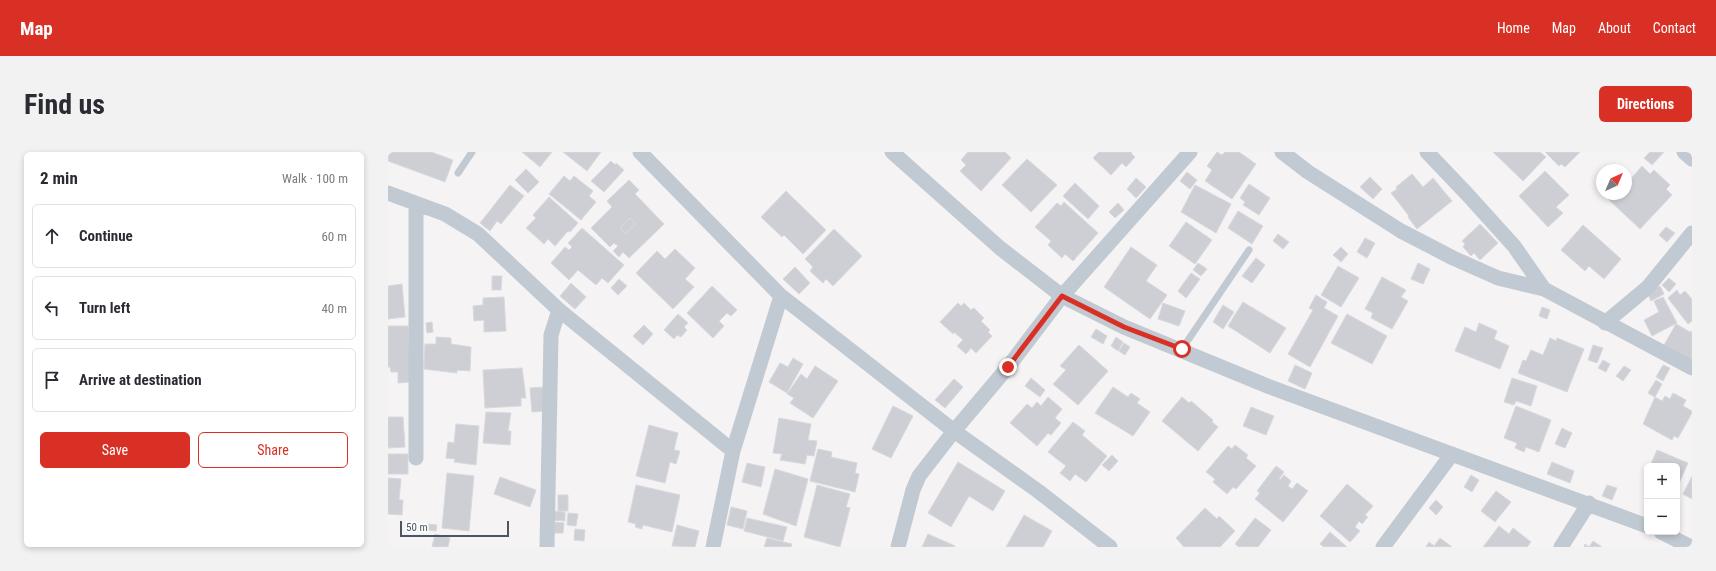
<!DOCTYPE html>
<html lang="en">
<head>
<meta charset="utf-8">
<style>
  body { margin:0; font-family:"Roboto Condensed",sans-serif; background:#f2f2f3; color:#2b2b33 }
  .controls { position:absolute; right:12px; bottom:12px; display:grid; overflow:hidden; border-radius:6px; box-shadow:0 2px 6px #0003 }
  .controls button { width:36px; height:36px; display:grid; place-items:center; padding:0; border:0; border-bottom:1px solid #e1e1e2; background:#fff; color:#2b2b33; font:20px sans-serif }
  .compass { position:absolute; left:1208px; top:12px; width:36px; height:36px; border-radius:50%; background:#fff; box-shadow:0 2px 6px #0003; rotate:44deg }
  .scale { position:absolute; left:12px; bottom:10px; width:109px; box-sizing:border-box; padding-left:4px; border:2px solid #4a5661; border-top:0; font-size:11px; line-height:14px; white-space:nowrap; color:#4a5661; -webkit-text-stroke:3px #fff; paint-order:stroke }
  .stop { position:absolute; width:12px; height:12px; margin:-9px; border:3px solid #d93025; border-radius:50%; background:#fff }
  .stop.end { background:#d93025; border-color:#fff; box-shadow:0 1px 4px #0008 }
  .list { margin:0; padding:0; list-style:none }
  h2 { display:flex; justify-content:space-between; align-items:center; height:52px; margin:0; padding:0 16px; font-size:17px }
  h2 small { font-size:13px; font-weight:400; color:#7c7c81 }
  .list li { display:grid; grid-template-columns:26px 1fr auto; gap:12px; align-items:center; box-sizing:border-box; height:64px; margin:0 8px 8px; padding:0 8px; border:1px solid #e1e1e2; border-radius:6px }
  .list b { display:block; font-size:15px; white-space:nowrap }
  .list em { font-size:13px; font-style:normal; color:#7c7c81 }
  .actions { display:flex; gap:8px; padding:12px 16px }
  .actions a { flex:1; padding:9px 0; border:1px solid #d93025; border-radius:6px; text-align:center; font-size:14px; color:#d93025 }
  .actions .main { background:#d93025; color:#fff }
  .icon { flex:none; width:22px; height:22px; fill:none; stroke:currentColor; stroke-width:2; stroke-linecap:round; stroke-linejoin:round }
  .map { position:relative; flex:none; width:1304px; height:395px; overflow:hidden; border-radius:6px }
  header { display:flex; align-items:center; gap:24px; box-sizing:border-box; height:56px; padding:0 20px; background:#d93025; color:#fff }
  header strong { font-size:19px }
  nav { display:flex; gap:22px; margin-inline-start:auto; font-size:14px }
  .intro { display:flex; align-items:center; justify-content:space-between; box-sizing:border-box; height:96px; padding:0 24px }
  h1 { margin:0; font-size:28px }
  .button { padding:10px 18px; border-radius:6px; background:#d93025; color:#fff; font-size:14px; font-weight:700 }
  main { display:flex; gap:24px; padding:0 24px }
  aside { flex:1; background:#fff; border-radius:6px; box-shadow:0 2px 6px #0003 }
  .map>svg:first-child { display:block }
</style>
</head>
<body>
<header>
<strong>Map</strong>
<nav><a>Home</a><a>Map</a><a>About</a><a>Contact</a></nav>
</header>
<div class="intro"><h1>Find us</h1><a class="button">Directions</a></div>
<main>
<aside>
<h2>2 min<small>Walk · 100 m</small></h2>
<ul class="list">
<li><svg class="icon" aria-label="ahead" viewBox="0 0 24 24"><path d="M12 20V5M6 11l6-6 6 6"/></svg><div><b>Continue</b></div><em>60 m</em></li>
<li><svg class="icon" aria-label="left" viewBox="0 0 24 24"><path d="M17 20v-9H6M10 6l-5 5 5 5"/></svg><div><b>Turn left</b></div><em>40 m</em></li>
<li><svg class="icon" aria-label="arrive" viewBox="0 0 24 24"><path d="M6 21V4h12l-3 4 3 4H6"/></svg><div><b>Arrive at destination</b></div></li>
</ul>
<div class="actions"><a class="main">Save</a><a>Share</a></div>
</aside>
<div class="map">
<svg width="1304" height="395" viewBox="0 0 1304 395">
  <rect width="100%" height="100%" fill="#f5f3f3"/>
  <path fill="#cdcfd5" stroke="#d7d9de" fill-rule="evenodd" d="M 0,0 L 43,0 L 65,8 L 57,30 L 0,9 Z
    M 134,0 L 164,0 L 152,15 Z
    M 175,0 L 213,0 L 199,19 Z
    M 580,0 L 617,0 L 623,6 L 593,39 L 572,19 L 578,13 L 573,8 Z
    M 711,0 L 744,0 L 743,1 L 747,5 L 738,15 L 734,11 L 723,23 L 705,6 Z
    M 829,0 L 834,3 L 837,0 L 851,0 L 868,12 L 844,47 L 817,29 L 824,18 L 819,14 Z
    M 1105,0 L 1152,0 L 1158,5 L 1135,29 Z
    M 1157,0 L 1192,0 L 1177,15 L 1173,12 L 1171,14 Z
    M 1262,0 L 1276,0 L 1264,13 L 1256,6 Z
    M 639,7 L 669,33 L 643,60 L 614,33 Z
    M 223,9 L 227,13 L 228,11 L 236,18 L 216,40 L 203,29 Z
    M 1254,14 L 1262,22 L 1266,18 L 1282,33 L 1278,37 L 1284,43 L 1252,77 L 1220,47 L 1225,42 L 1238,42 L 1238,29 L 1240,30 Z
    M 138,17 L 151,30 L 140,41 L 127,28 Z
    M 1157,19 L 1181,43 L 1168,55 L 1175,61 L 1160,75 L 1131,44 Z
    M 799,20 L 809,28 L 802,37 L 792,29 Z
    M 1024,22 L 1035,35 L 1045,26 L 1064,49 L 1029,77 L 1020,65 L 1021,64 L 1003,41 L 1009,37 L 1008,35 Z
    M 176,24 L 182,29 L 186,24 L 205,39 L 201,44 L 208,50 L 193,68 L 161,42 Z
    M 982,25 L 994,37 L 985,47 L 972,35 Z
    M 748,26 L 758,35 L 748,46 L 739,37 Z
    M 241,28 L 251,38 L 247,42 L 276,72 L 241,106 L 235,100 L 231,105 L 225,99 L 230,94 L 226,91 L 222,95 L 203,76 L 224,55 L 219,49 ZM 242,66 L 248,72 L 237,82 L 232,76 Z
    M 687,31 L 711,54 L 700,67 L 675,44 Z
    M 861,32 L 882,46 L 871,63 L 855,53 L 857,50 L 852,46 Z
    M 122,33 L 136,44 L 113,72 L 109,69 L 102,79 L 92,71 Z
    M 807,33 L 843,52 L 828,81 L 793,60 Z
    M 398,39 L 438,78 L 415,102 L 396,83 L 394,85 L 373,65 Z
    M 161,45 L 190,71 L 182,80 L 180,79 L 167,94 L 160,87 L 156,92 L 138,76 L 148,66 L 145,63 Z
    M 676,50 L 710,81 L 685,109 L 677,102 L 674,106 L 660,93 L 663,89 L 647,75 L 669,51 L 673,54 Z
    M 730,51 L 736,58 L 727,66 L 721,60 Z
    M 850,59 L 875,74 L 864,92 L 840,76 Z
    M 242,66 L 248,72 L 237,82 L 232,76 Z
    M 798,70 L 824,88 L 807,112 L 781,94 Z
    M 1092,72 L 1110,91 L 1092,108 L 1086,101 L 1083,104 L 1075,95 L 1077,92 L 1074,89 Z
    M 1195,73 L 1233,107 L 1216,127 L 1201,114 L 1197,119 L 1173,98 Z
    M 1278,75 L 1287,81 L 1279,90 L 1271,83 Z
    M 194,76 L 236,113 L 220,131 L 214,126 L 208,133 L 190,118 L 181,128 L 163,111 L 177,95 L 181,98 L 184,95 L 180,91 Z
    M 446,77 L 474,104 L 445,134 L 438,127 L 435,131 L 422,119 L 425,115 L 417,107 Z
    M 890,82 L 901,90 L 895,97 L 885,89 Z
    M 977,86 L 987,91 L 979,106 L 969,100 Z
    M 743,95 L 769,113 L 758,129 L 779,143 L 762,167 L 716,135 Z
    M 953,95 L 960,102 L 953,110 L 945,103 Z
    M 287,97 L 307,116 L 297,127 L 306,135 L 285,157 L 248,121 L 269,99 L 277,107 Z
    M 868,106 L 877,113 L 864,131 L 854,124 Z
    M 810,111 L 819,117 L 813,124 L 805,118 Z
    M 1030,111 L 1042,117 L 1035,132 L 1023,127 Z
    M 950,114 L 971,126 L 953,155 L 933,143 Z
    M 407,115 L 422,131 L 411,142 L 395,127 Z
    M 803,121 L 812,127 L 798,146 L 790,139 Z
    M 104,124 L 114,124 L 113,138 L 104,138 Z
    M 994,125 L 1018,138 L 1013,145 L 1020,149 L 1004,177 L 983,166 L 985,161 L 977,157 Z
    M 1281,126 L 1288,132 L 1281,140 L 1274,133 Z
    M 231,127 L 239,134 L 230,143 L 223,136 Z
    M 183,131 L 198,145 L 187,157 L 172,144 Z
    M 14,132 L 17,165 L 0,167 L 0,134 Z
    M 324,134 L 349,158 L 343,164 L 339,161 L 331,169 L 336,174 L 325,186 L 299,161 Z
    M 1272,134 L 1276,142 L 1263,149 L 1259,140 Z
    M 1289,138 L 1292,143 L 1297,139 L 1304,147 L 1304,169 L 1300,172 L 1280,146 Z
    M 928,143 L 939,150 L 936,156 L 950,164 L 922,215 L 900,202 L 925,158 L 921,156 Z
    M 116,145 L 118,179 L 96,180 L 96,168 L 86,169 L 85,154 L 95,153 L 95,146 Z
    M 1275,145 L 1289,171 L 1264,184 L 1256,168 L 1271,160 L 1266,149 Z
    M 855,150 L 898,176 L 882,201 L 840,174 Z
    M 570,151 L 573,154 L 576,151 L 583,158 L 586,156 L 596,166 L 593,169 L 602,178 L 600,180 L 604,184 L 588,201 L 583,196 L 578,202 L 569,194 L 575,188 L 566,180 L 565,182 L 552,170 Z
    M 775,151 L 797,159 L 791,174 L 770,167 Z
    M 835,153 L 846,160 L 835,177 L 825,170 Z
    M 1154,155 L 1162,158 L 1159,167 L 1151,164 Z
    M 290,162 L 300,171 L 296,175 L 299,178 L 293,185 L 289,183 L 286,187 L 276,178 Z
    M 959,162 L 999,184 L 984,212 L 943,191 Z
    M 44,170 L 45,180 L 39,181 L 38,171 Z
    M 1091,171 L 1109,179 L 1106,187 L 1121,194 L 1112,217 L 1067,199 L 1077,175 L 1088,180 Z
    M 1288,172 L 1302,180 L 1304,179 L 1304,209 L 1275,195 Z
    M 256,173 L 265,182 L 255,193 L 245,184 Z
    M 0,174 L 20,174 L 23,230 L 10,231 L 10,220 L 3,220 L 2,215 L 0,215 Z
    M 708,177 L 719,184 L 715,192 L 703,185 Z
    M 48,185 L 63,186 L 63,192 L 83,195 L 82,219 L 69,218 L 69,221 L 36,217 L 37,192 L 48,192 Z
    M 728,185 L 735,190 L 730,199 L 723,194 Z
    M 1162,186 L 1168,189 L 1169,186 L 1196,197 L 1179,240 L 1130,221 L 1135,208 L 1138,209 L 1143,198 L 1155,203 Z
    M 736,191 L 742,195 L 737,203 L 731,199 Z
    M 691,193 L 720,219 L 690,253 L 665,232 L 678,218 L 672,214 Z
    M 1205,193 L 1215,196 L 1209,211 L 1200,208 Z
    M 405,206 L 415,212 L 399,241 L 381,230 L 392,211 L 400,215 Z
    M 1215,208 L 1222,212 L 1218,220 L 1210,216 Z
    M 907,213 L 924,221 L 917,237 L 900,229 Z
    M 1275,213 L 1282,216 L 1275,229 L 1268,225 Z
    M 427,214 L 450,229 L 425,266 L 402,251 L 406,246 L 399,242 L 413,222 L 419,227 Z
    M 1236,214 L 1243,218 L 1235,229 L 1228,224 Z
    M 134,216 L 138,246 L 133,246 L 133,254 L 97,256 L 95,218 Z
    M 643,226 L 657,238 L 652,245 L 637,234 Z
    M 1124,226 L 1149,234 L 1143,254 L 1128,249 L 1126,253 L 1116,250 Z
    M 566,227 L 575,235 L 557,256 L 547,248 Z
    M 1268,228 L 1274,232 L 1267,245 L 1260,241 Z
    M 157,235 L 159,259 L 144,260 L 142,236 Z
    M 725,235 L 740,245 L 743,241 L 752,247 L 749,251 L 762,260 L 745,284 L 707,261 Z
    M 1285,241 L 1298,248 L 1295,254 L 1304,259 L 1304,261 L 1290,286 L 1286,284 L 1284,288 L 1255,272 L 1267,245 L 1274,249 L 1277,244 L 1282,247 Z
    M 660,245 L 674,257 L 667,266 L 673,271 L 663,283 L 660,281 L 649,294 L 622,271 L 639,252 L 644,256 L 649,250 L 653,254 Z
    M 794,245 L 801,251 L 803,249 L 825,268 L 824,270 L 830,275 L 810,299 L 774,269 Z
    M 505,254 L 525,264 L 503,306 L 484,297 Z
    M 1128,254 L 1163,268 L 1151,300 L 1138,295 L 1136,300 L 1127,296 L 1129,291 L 1116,286 Z
    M 863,255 L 886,264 L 878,283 L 855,274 Z
    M 98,260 L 123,261 L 120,279 L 123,279 L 122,293 L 95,291 Z
    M 0,265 L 15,265 L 17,295 L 0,296 Z
    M 391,266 L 423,272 L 420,288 L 429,289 L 426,304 L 419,303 L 417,312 L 392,308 L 394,302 L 385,301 Z
    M 685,270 L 697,279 L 694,283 L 719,304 L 698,330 L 687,322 L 682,329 L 672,321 L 678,314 L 660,300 Z
    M 68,272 L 91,274 L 88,313 L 66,310 L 67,307 L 58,306 L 60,290 L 66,291 Z
    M 261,273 L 290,281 L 286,298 L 292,299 L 288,312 L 282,310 L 277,331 L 248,324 Z
    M 1174,276 L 1184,281 L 1177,296 L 1167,292 Z
    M 847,293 L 860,303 L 858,306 L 868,314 L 848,337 L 845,335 L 839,342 L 825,330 L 827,327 L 818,320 L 840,294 L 844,297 Z
    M 430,297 L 444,300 L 443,305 L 469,311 L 467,321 L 471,322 L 467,340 L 422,329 Z
    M 1269,298 L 1300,311 L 1289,336 L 1289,314 L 1262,314 Z
    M 0,302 L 20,302 L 20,322 L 0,322 Z
    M 724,303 L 730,309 L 721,319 L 714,313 Z
    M 570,310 L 617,339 L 605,359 L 581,344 L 563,375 L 540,361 Z
    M 1164,310 L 1186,319 L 1182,331 L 1159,322 Z
    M 359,311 L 377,315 L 373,335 L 354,330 Z
    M 888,314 L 896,320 L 891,327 L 892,328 L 896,323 L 903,329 L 900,334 L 904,337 L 909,331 L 920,339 L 895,370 L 867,347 L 872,341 L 869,339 Z
    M 387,317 L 420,327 L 408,374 L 375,362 Z
    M 59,321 L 86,324 L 81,379 L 54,376 Z
    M 1083,323 L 1091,328 L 1084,340 L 1076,335 Z
    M 1304,324 L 1304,347 L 1295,342 Z
    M 112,325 L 148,338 L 142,355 L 106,342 Z
    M 0,326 L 13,327 L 11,348 L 15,348 L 14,363 L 0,362 Z
    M 959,332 L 985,354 L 977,363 L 980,365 L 974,372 L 971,369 L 967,375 L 972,379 L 962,390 L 932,364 Z
    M 248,333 L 292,343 L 284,380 L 255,373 L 254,377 L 247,375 L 248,372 L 240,370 Z
    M 429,333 L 462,342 L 458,355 L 462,356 L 452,395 L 416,385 Z
    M 1219,333 L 1229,336 L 1224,348 L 1214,344 Z
    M 1108,339 L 1123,350 L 1107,370 L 1093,359 Z
    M 170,343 L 180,343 L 180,359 L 170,359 Z
    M 1048,348 L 1055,355 L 1048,363 L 1041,356 Z
    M 343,355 L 359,359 L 355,377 L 339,373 Z
    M 817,356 L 829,367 L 831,364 L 847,379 L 832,395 L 796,395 L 788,386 Z
    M 165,359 L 177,360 L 177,369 L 164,368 Z
    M 180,361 L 190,362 L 188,374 L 179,373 Z
    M 636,363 L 664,379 L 655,395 L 618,395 Z
    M 359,366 L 399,375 L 395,389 L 356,379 Z
    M 867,366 L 883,378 L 870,395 L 851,395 L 847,392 Z
    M 167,370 L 176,371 L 175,381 L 166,381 Z
    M 41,372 L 49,373 L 48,379 L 40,378 Z
    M 289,373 L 311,379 L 307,395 L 284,394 Z
    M 1111,374 L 1121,382 L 1125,376 L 1143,390 L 1139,395 L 1095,395 Z
    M 187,377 L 197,378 L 196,389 L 186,388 Z
    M 942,380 L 959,395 L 936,395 L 932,392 Z
    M 47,382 L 62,386 L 60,395 L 44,395 Z
    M 540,382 L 567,394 L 566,395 L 534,395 Z
    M 379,386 L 404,392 L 403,395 L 376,395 Z
    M 1052,386 L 1064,395 L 1038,395 L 1041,390 L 1046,394 Z
    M 1205,389 L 1214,395 L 1196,395 L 1197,392 L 1201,395 Z"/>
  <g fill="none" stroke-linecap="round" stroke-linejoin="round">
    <path stroke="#c1cad2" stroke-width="7" d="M 70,21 L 84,0
      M 794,197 L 861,98"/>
    <path stroke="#c1cad2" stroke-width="15" d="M 252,0 L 393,144 L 566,279 L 650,339 L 722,395
      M 504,0 L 612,96 L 674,144 L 736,175 L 882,235 L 1259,374
      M 894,0 L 920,20 L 1013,79 L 1065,106 L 1110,126 L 1156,137 L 1304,216
      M 1039,0 L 1079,42 L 1126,94 L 1156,137
      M 1296,0 L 1304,7
      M 0,41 L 57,62 L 90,82 L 171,158 L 163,183 L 159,395
      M 28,53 L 28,306
      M 171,158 L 345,299
      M 1217,171 L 1260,135 L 1304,81
      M 1273,380 L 1303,395
      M 325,395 L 345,299 L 393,144
      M 510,395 L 525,338 L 531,324 L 566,279 L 620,215 L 674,144 L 802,0
      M 995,395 L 1064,302
      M 1173,395 L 1201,351"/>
  </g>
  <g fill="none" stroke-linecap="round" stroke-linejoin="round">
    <path stroke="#d93025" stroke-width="5" d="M 620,215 L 674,144 L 736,175 L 794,197"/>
  </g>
</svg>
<div class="controls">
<button>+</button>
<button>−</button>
</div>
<svg class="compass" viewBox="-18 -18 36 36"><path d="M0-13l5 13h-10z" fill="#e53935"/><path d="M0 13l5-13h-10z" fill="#7c7c81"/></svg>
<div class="scale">50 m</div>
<div class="stop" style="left:794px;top:197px"></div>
<div class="stop end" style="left:620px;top:215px"></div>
</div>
</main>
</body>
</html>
